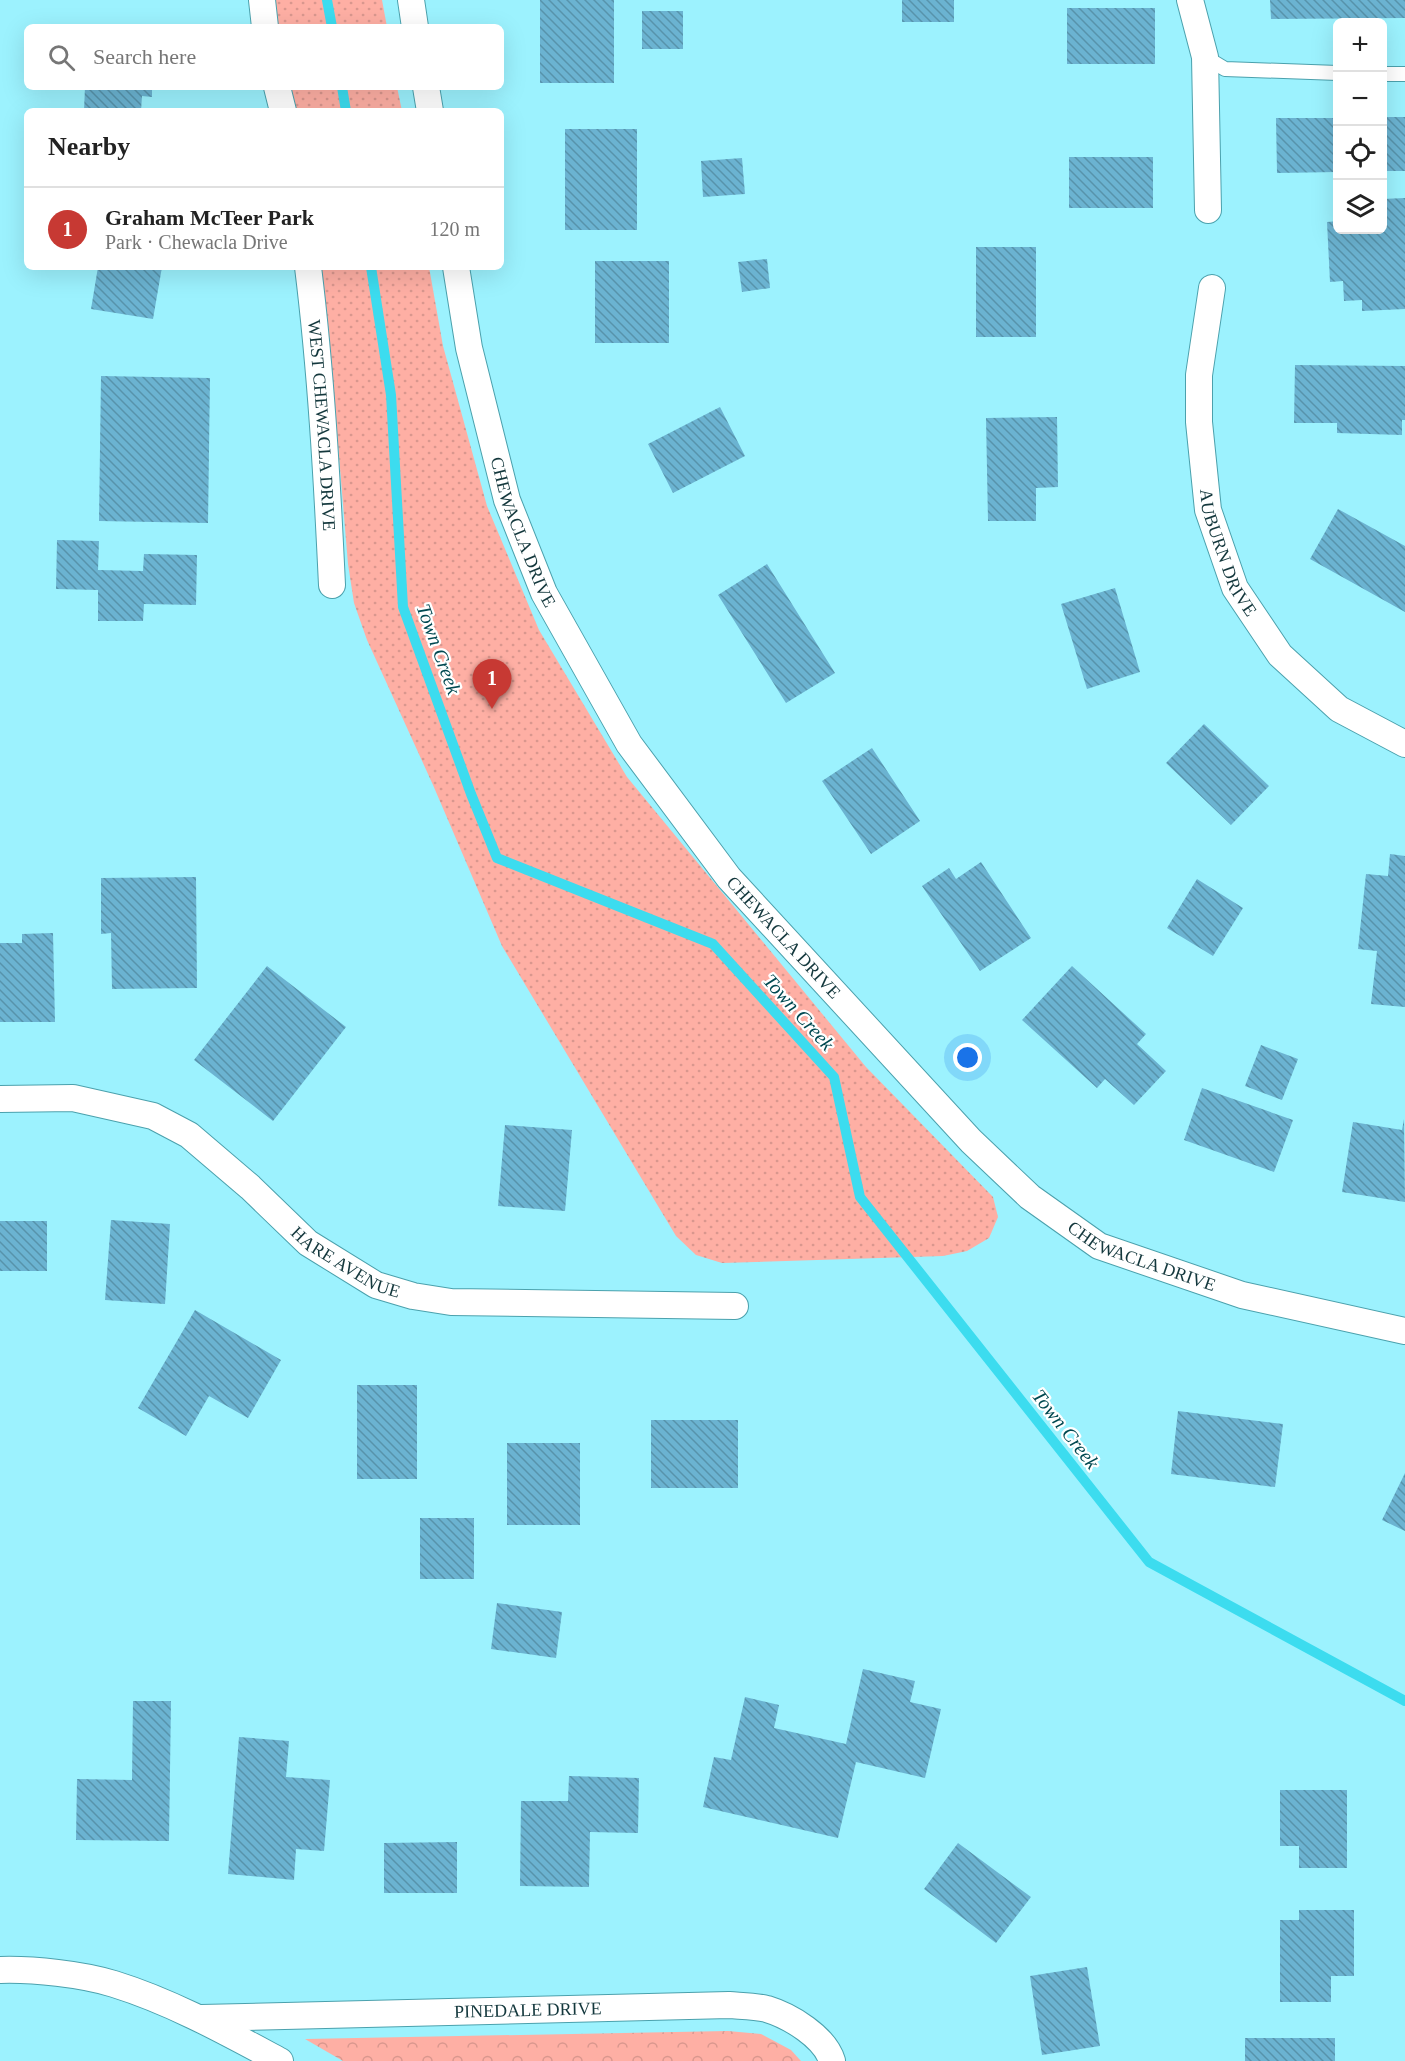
<!DOCTYPE html>
<html lang="en">
<head>
<meta charset="utf-8">
<style>
  body { margin:0; font-family:Georgia,serif; background:#f6f6f6; color:#222 }
  .controls { position:absolute; right:18px; top:18px; display:grid; overflow:hidden; border-radius:9px; box-shadow:0 6px 24px #0002 }
  .controls button { width:54px; height:54px; display:grid; place-items:center; padding:0; border:0; border-bottom:2px solid #e0e0e0; background:#fff; color:#222; font:30px sans-serif }
  .you { position:absolute; left:968px; top:1058px; width:21px; height:21px; margin:-15px; border:4px solid #fff; border-radius:50%; background:#1a73e8; box-shadow:0 0 0 9px #1a73e833 }
  .badge { display:grid; place-items:center; width:39px; height:39px; border-radius:50%; background:#c73933; color:#fff; font-size:20px; font-weight:700 }
  .pin { position:absolute; translate:-50% -50px; filter:drop-shadow(0 2px 3px #0008) }
  .pin::after { content:''; position:absolute; top:32px; width:21px; height:18px; background:inherit; clip-path:polygon(0 0,100% 0,50% 100%) }
  .list { margin:0; padding:0; list-style:none }
  h2 { display:flex; justify-content:space-between; align-items:center; height:78px; margin:0; padding:0 24px; font-size:26px }
  h2 small { font-size:20px; font-weight:400; color:#767676 }
  .list li { display:grid; grid-template-columns:39px 1fr auto; gap:18px; align-items:center; box-sizing:border-box; height:84px; padding:0 24px; border-top:2px solid #e0e0e0 }
  .list b { display:block; font-size:22px; white-space:nowrap }
  .list p { margin:0; font-size:20px; white-space:nowrap; color:#767676 }
  .list em { font-size:20px; font-style:normal; color:#767676 }
  .icon { flex:none; width:33px; height:33px; fill:none; stroke:currentColor; stroke-width:2; stroke-linecap:round; stroke-linejoin:round }
  .map { position:relative; flex:none; width:1405px; height:2061px; overflow:hidden }
  .search { position:absolute; background:#fff; box-shadow:0 6px 24px #0002; left:24px; top:24px; width:480px; height:66px; display:flex; align-items:center; gap:15px; box-sizing:border-box; padding:0 21px; border-radius:9px; color:#767676; font-size:22px }
  .panel { position:absolute; background:#fff; box-shadow:0 6px 24px #0002; left:24px; top:108px; width:480px; height:162px; border-radius:9px }
  .map>svg:first-child { display:block }
</style>
</head>
<body>
<div class="map">
<svg width="1405" height="2061" viewBox="0 0 1405 2061">
  <defs>
    <pattern id="grass-dots" width="8" height="8" patternUnits="userSpaceOnUse" patternTransform="scale(1.5)"><rect width="8" height="8" fill="#feafa4"/><path d="M2 2h.1M6 6h.1" fill="none" stroke="#d9978e" stroke-width="1.8" stroke-linecap="round"/></pattern>
    <pattern id="forest-crowns" width="20" height="18" patternUnits="userSpaceOnUse" patternTransform="scale(1.5)"><rect width="20" height="18" fill="#feafa4"/><path d="M2 6a3 3 0 1 1 6 0M12 15a3 3 0 1 1 6 0" fill="none" stroke="#d9978e"/></pattern>
    <pattern id="building-back-hatch" width="6" height="6" patternUnits="userSpaceOnUse" patternTransform="scale(1.5)"><rect width="6" height="6" fill="#6bb3d1"/><path d="M-1 5l2 2M0 0l6 6M5-1l2 2" fill="none" stroke="#5793ab"/></pattern>
  </defs>
  <rect width="100%" height="100%" fill="#9cf2fe"/>
  <path fill="url(#grass-dots)" d="M 273,0 L 382,0 L 387,27 L 276,27 Z
    M 290,87 L 397,87 L 402,111 L 296,111 Z
    M 321,267 L 429,267 L 443,346 L 487,506 L 539,630 L 627,777 L 866,1067 L 993,1197 L 998,1217 L 989,1238 L 967,1251 L 943,1256 L 722,1263 L 696,1255 L 676,1236 L 502,946 L 433,785 L 367,640 L 354,603 L 348,564 L 328,324 Z"/>
  <path fill="url(#forest-crowns)" d="M 728,2031 L 761,2034 L 791,2050 L 801,2061 L 343,2061 L 305,2039 Z"/>
  <g fill="none" stroke-linecap="round" stroke-linejoin="round">
    <path stroke="#3cdcef" stroke-width="10" d="M 327,0 L 332,27
      M 342,87 L 346,111
      M 371,267 L 391,395 L 403,607 L 471,794 L 497,858 L 713,944 L 834,1077 L 860,1197 L 1149,1562 L 1405,1701"/>
  </g>
  <path fill="url(#building-back-hatch)" d="M 540,0 L 614,0 L 614,83 L 540,83 Z
    M 902,0 L 954,0 L 954,22 L 902,22 Z
    M 1270,0 L 1405,0 L 1405,18 L 1271,19 Z
    M 1067,8 L 1155,8 L 1155,64 L 1067,64 Z
    M 642,11 L 683,11 L 683,49 L 642,49 Z
    M 85,87 L 152,87 L 152,97 L 142,96 L 141,111 L 84,111 Z
    M 1382,117 L 1405,117 L 1405,171 L 1382,171 Z
    M 1276,118 L 1338,118 L 1338,172 L 1277,173 Z
    M 565,129 L 637,129 L 637,230 L 565,230 Z
    M 1069,157 L 1153,157 L 1153,208 L 1069,208 Z
    M 742,158 L 745,194 L 703,197 L 701,161 Z
    M 1405,198 L 1405,309 L 1362,311 L 1362,300 L 1344,301 L 1343,281 L 1330,282 L 1327,222 L 1338,221 L 1338,230 L 1382,230 L 1382,199 Z
    M 976,247 L 1036,247 L 1036,337 L 976,337 Z
    M 767,259 L 770,288 L 742,292 L 738,262 Z
    M 595,261 L 669,261 L 669,343 L 595,343 Z
    M 98,267 L 162,267 L 153,319 L 91,309 Z
    M 1295,365 L 1405,366 L 1405,420 L 1402,420 L 1402,435 L 1337,433 L 1337,423 L 1294,423 Z
    M 101,376 L 210,378 L 208,523 L 99,521 Z
    M 720,407 L 745,456 L 673,493 L 648,444 Z
    M 1057,417 L 1058,487 L 1036,488 L 1036,521 L 988,521 L 986,418 Z
    M 1338,509 L 1405,546 L 1405,612 L 1310,559 Z
    M 57,540 L 99,541 L 98,570 L 143,571 L 144,554 L 197,555 L 196,605 L 144,604 L 143,621 L 98,621 L 98,590 L 56,589 Z
    M 767,564 L 835,673 L 786,703 L 718,595 Z
    M 1115,588 L 1140,672 L 1087,689 L 1061,604 Z
    M 1204,724 L 1269,786 L 1231,825 L 1166,763 Z
    M 872,748 L 920,821 L 871,854 L 822,781 Z
    M 1390,854 L 1405,856 L 1405,1007 L 1371,1004 L 1377,951 L 1358,949 L 1366,874 L 1388,876 Z
    M 981,862 L 1031,938 L 980,971 L 922,886 L 949,868 L 956,879 Z
    M 196,877 L 197,988 L 112,989 L 111,933 L 101,934 L 101,878 Z
    M 1197,879 L 1243,908 L 1213,956 L 1167,928 Z
    M 53,933 L 55,1022 L 0,1022 L 0,943 L 22,943 L 22,934 Z
    M 267,966 L 346,1027 L 273,1121 L 194,1060 Z
    M 1072,966 L 1146,1034 L 1137,1044 L 1166,1071 L 1134,1105 L 1105,1079 L 1097,1088 L 1022,1020 Z
    M 1261,1045 L 1298,1059 L 1282,1100 L 1245,1086 Z
    M 1202,1088 L 1293,1120 L 1274,1172 L 1184,1140 Z
    M 1404,1119 L 1405,1202 L 1342,1192 L 1353,1122 L 1402,1130 Z
    M 505,1125 L 572,1130 L 565,1211 L 498,1206 Z
    M 111,1220 L 170,1224 L 165,1304 L 105,1300 Z
    M 0,1221 L 47,1221 L 47,1271 L 0,1271 Z
    M 195,1310 L 281,1360 L 248,1418 L 209,1396 L 186,1436 L 138,1408 Z
    M 357,1385 L 417,1385 L 417,1479 L 357,1479 Z
    M 1178,1411 L 1283,1424 L 1275,1487 L 1171,1474 Z
    M 651,1420 L 738,1420 L 738,1488 L 651,1488 Z
    M 507,1443 L 580,1443 L 580,1525 L 507,1525 Z
    M 1405,1473 L 1405,1531 L 1382,1520 Z
    M 420,1518 L 474,1518 L 474,1579 L 420,1579 Z
    M 497,1603 L 562,1612 L 556,1658 L 491,1649 Z
    M 863,1669 L 915,1681 L 910,1702 L 941,1709 L 925,1778 L 856,1762 L 838,1838 L 703,1807 L 714,1757 L 731,1760 L 745,1697 L 779,1705 L 774,1728 L 846,1744 Z
    M 133,1701 L 171,1701 L 169,1841 L 76,1840 L 77,1779 L 132,1780 Z
    M 239,1737 L 289,1741 L 286,1777 L 330,1780 L 324,1851 L 296,1849 L 294,1880 L 228,1874 Z
    M 569,1776 L 639,1778 L 638,1833 L 590,1832 L 589,1887 L 520,1886 L 521,1801 L 568,1801 Z
    M 1280,1790 L 1347,1790 L 1347,1868 L 1299,1868 L 1299,1846 L 1280,1846 Z
    M 457,1842 L 457,1893 L 384,1893 L 384,1843 Z
    M 958,1843 L 1031,1897 L 996,1943 L 924,1889 Z
    M 1299,1910 L 1354,1910 L 1354,1976 L 1331,1976 L 1331,2002 L 1280,2002 L 1280,1920 L 1299,1920 Z
    M 1087,1967 L 1100,2046 L 1042,2055 L 1030,1976 Z
    M 1245,2038 L 1335,2038 L 1335,2061 L 1245,2061 Z"/>
  <g fill="none" stroke-linecap="round" stroke-linejoin="round">
    <defs>
      <path id="service" d="M 1205,57 L 1225,69 L 1338,73
        M 1382,74 L 1405,74"/>
      <g id="minor">
        <path d="M 262,0 L 265,27"/>
        <path d="M 411,0 L 415,27"/>
        <path d="M 1190,0 L 1205,57 L 1208,210"/>
        <path d="M 277,87 L 283,111"/>
        <path d="M 426,87 L 430,111"/>
        <path id="s1" d="M 308,267 C 321,372 327,479 332,585"/>
        <path id="s2" d="M 456,267 L 469,348 L 507,500 L 544,593 L 629,744 L 729,878 L 971,1141 L 1030,1197 L 1099,1246 L 1242,1295 L 1405,1331"/>
        <path id="s3" d="M 1212,288 L 1199,375 L 1199,422 L 1208,510 L 1235,588 L 1280,655 L 1339,709 L 1405,744"/>
        <path id="s4" d="M 0,1099 L 73,1098 L 153,1116 L 189,1135 L 250,1187 L 308,1243 L 376,1285 L 413,1296 L 451,1302 L 735,1306"/>
        <path d="M 0,1970 C 33,1969 82,1974 114,1984 C 172,2002 226,2032 280,2061"/>
        <path id="s5" d="M 201,2018 L 729,2005 C 741,2006 755,2006 767,2009 C 790,2016 825,2037 832,2061"/>
      </g>
    </defs>
    <use href="#service" stroke="#4ba1ad" stroke-width="16"/>
    <use href="#minor" stroke="#4ba1ad" stroke-width="28"/>
    <use href="#service" stroke="#fff" stroke-width="14"/>
    <use href="#minor" stroke="#fff" stroke-width="26"/>
  </g>
  <g text-anchor="middle" dominant-baseline="central" stroke-width="4.5" stroke-linejoin="round" paint-order="stroke">
    <g font-size="18" fill="#14383d" stroke="#fff">
      <text stroke="none"><textPath href="#s1" startOffset="159">WEST CHEWACLA DRIVE</textPath></text>
      <text stroke="none"><textPath href="#s2" startOffset="274">CHEWACLA DRIVE</textPath></text>
      <text stroke="none"><textPath href="#s3" startOffset="270">AUBURN DRIVE</textPath></text>
      <text stroke="none"><textPath href="#s2" startOffset="760">CHEWACLA DRIVE</textPath></text>
      <text stroke="none"><textPath href="#s2" startOffset="1246">CHEWACLA DRIVE</textPath></text>
      <text stroke="none"><textPath href="#s4" startOffset="399">HARE AVENUE</textPath></text>
      <text stroke="none"><textPath href="#s5" startOffset="327">PINEDALE DRIVE</textPath></text>
    </g>
    <g font-size="20" font-style="italic" fill="#014951" stroke="#fff">
      <text transform="translate(439 649) rotate(70)">Town Creek</text>
      <text transform="translate(799 1012) rotate(48)">Town Creek</text>
      <text transform="translate(1066 1429) rotate(52)">Town Creek</text>
    </g>
  </g>
</svg>
<div class="controls">
<button>+</button>
<button>−</button>
<button><svg class="icon" aria-label="locate" viewBox="0 0 24 24"><circle cx="12" cy="12" r="6"/><path d="M12 2v4M12 18v4M2 12h4M18 12h4"/></svg></button>
<button><svg class="icon" aria-label="layers" viewBox="0 0 24 24"><path d="M12 4l9 5-9 5-9-5zM3 14l9 5 9-5"/></svg></button>
</div>
<div class="you"></div>
<div class="pin badge" style="left:492px;top:709px">1</div>
<div class="search"><svg class="icon" aria-label="search" viewBox="0 0 24 24"><circle cx="10" cy="10" r="6"/><path d="M15 15l6 6"/></svg>Search here</div>
<section class="panel">
<h2>Nearby<small></small></h2>
<ul class="list">
<li><span class="badge">1</span><div><b>Graham McTeer Park</b><p>Park · Chewacla Drive</p></div><em>120 m</em></li>
</ul>
</section>
</div>
</body>
</html>
